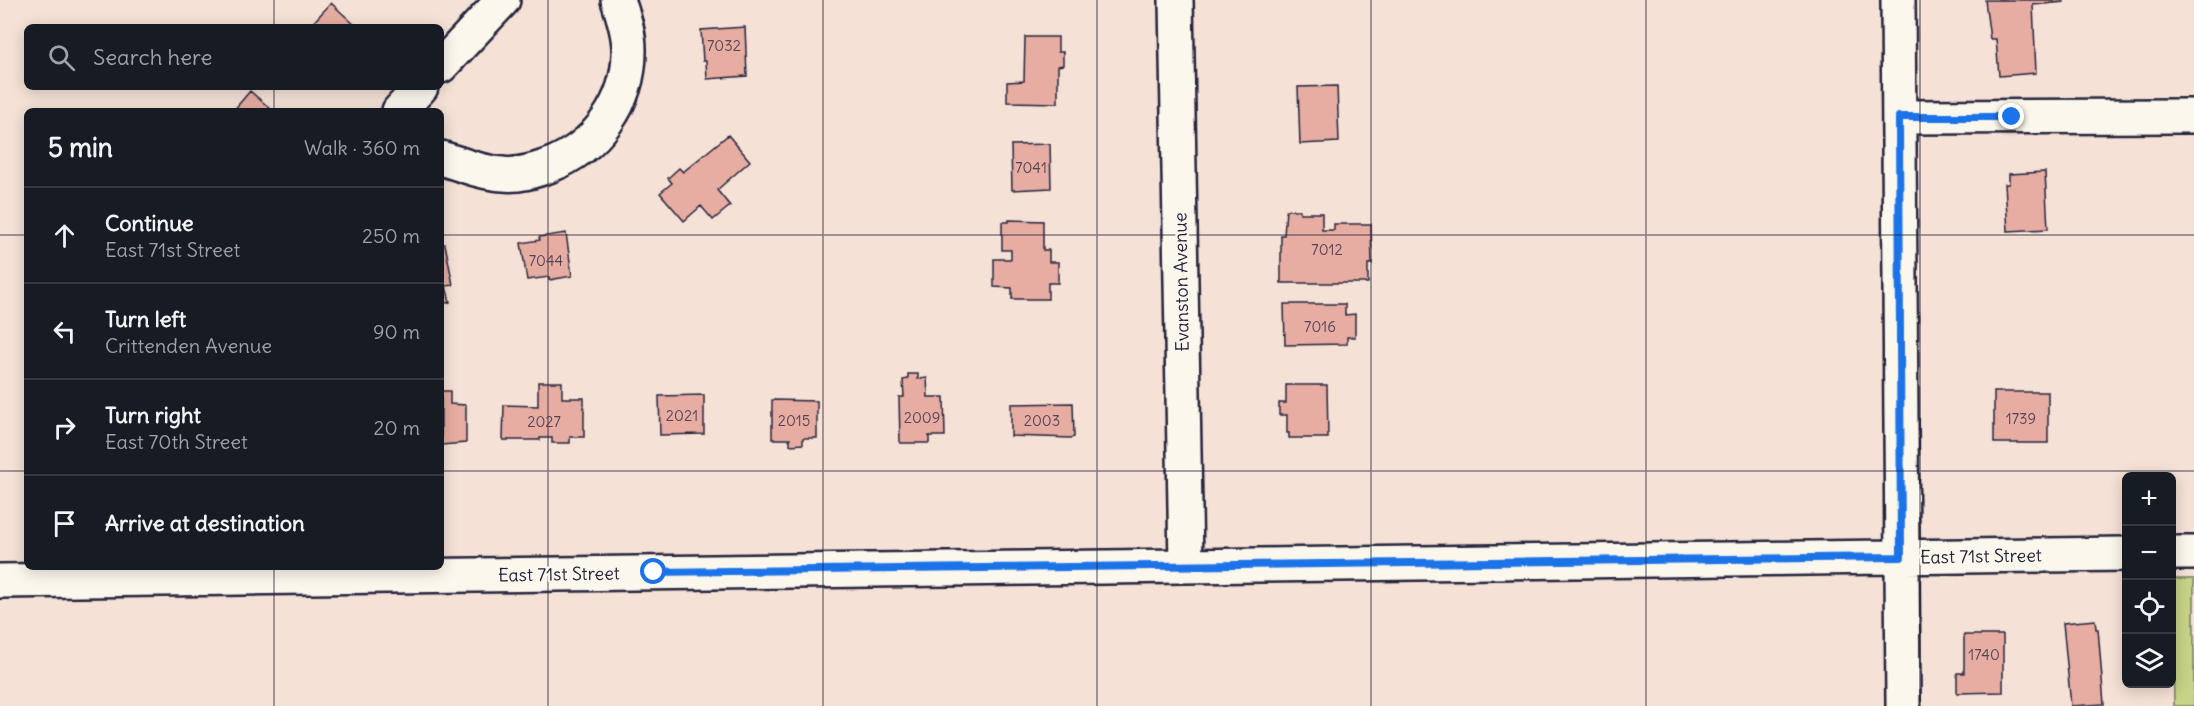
<!DOCTYPE html>
<html lang="en">
<head>
<meta charset="utf-8">
<style>
  body { margin:0; font-family:Delius,sans-serif; background:#242831; color:#f1f3f6 }
  .controls { position:absolute; right:18px; bottom:18px; display:grid; overflow:hidden; border-radius:9px; box-shadow:0 3px 15px #0003 }
  .controls button { width:54px; height:54px; display:grid; place-items:center; padding:0; border:0; border-bottom:2px solid #363941; background:#171b24; color:#f1f3f6; font:30px sans-serif }
  .stop { position:absolute; width:18px; height:18px; margin:-14px; border:4px solid #1a73e8; border-radius:50%; background:#fff }
  .stop.end { background:#1a73e8; border-color:#fff; box-shadow:0 2px 6px #0008 }
  .list { margin:0; padding:0; list-style:none }
  h2 { display:flex; justify-content:space-between; align-items:center; height:78px; margin:0; padding:0 24px; font-size:26px }
  h2 small { font-size:20px; font-weight:400; color:#9ea1a6 }
  .list li { display:grid; grid-template-columns:39px 1fr auto; gap:18px; align-items:center; box-sizing:border-box; height:96px; padding:0 24px; border-top:2px solid #363941 }
  .list b { display:block; font-size:22px; white-space:nowrap }
  .list p { margin:0; font-size:20px; white-space:nowrap; color:#9ea1a6 }
  .list em { font-size:20px; font-style:normal; color:#9ea1a6 }
  .icon { flex:none; width:33px; height:33px; fill:none; stroke:currentColor; stroke-width:2; stroke-linecap:round; stroke-linejoin:round }
  .map { position:relative; flex:none; width:2194px; height:706px; overflow:hidden }
  .search { position:absolute; background:#171b24; box-shadow:0 3px 15px #0003; left:24px; top:24px; width:420px; height:66px; display:flex; align-items:center; gap:15px; box-sizing:border-box; padding:0 21px; border-radius:9px; color:#9ea1a6; font-size:22px }
  .panel { position:absolute; background:#171b24; box-shadow:0 3px 15px #0003; left:24px; top:108px; width:420px; height:462px; border-radius:9px }
  .map>svg:first-child { display:block }
</style>
</head>
<body>
<div class="map">
<svg width="2194" height="706" viewBox="0 0 2194 706">
  <rect width="100%" height="100%" fill="#f5e1d6"/>
  <filter id="ink" filterUnits="userSpaceOnUse"><feTurbulence type="fractalNoise" baseFrequency=".0167" numOctaves="2"/><feDisplacementMap in="SourceGraphic" scale="12" xChannelSelector="R" yChannelSelector="G"/><feConvolveMatrix kernelMatrix="1 2 1 2 8 2 1 2 1" color-interpolation-filters="sRGB"/></filter>
  <g filter="url(#ink)">
    <path fill="#c7d387" stroke="#747a61" stroke-width="1.5" d="M 2172,579 L 2194,579 L 2194,706 L 2174,706 Z"/>
    <path fill="#e7ada2" stroke="#22223b" stroke-width="1.5" d="M 1985,0 L 2063,0 L 2064,2 L 2033,5 L 2036,73 L 1999,76 L 1996,39 L 1990,39 Z
      M 331,3 L 356,26 L 356,27 L 309,27 Z
      M 745,27 L 747,76 L 707,79 L 706,61 L 703,61 L 701,30 Z
      M 1025,37 L 1058,37 L 1058,52 L 1063,52 L 1063,65 L 1058,66 L 1058,103 L 1007,102 L 1007,82 L 1024,81 Z
      M 1337,86 L 1339,142 L 1300,144 L 1298,87 Z
      M 250,91 L 273,111 L 233,111 Z
      M 728,135 L 750,161 L 717,190 L 730,206 L 713,220 L 701,206 L 684,221 L 660,193 L 672,183 L 668,178 L 679,168 L 683,172 Z
      M 1050,144 L 1051,188 L 1012,190 L 1011,145 Z
      M 2045,172 L 2048,229 L 2008,231 L 2005,184 L 2009,184 L 2009,174 Z
      M 1286,210 L 1300,210 L 1300,213 L 1322,213 L 1322,230 L 1334,230 L 1334,224 L 1371,224 L 1372,264 L 1368,264 L 1368,283 L 1281,283 L 1281,235 L 1284,235 Z
      M 1009,220 L 1043,221 L 1043,250 L 1049,250 L 1049,262 L 1058,262 L 1058,283 L 1048,283 L 1048,299 L 1012,299 L 1012,288 L 994,287 L 994,259 L 1011,259 L 1011,250 L 1002,250 L 1002,222 L 1009,222 Z
      M 566,233 L 572,276 L 549,280 L 549,277 L 527,280 L 521,243 L 540,240 L 539,237 Z
      M 441,244 L 445,244 L 453,285 L 446,286 L 450,302 L 441,304 Z
      M 1284,304 L 1345,304 L 1345,315 L 1355,314 L 1355,337 L 1347,337 L 1347,344 L 1285,345 Z
      M 908,374 L 918,374 L 918,379 L 927,378 L 928,397 L 944,397 L 945,436 L 929,436 L 929,443 L 900,443 L 899,397 L 904,397 L 903,380 L 908,379 Z
      M 538,382 L 562,382 L 562,398 L 584,398 L 584,437 L 570,437 L 570,443 L 552,443 L 552,438 L 540,438 L 540,440 L 503,440 L 504,405 L 538,406 Z
      M 1286,385 L 1327,385 L 1328,438 L 1289,438 L 1289,433 L 1287,433 L 1287,415 L 1279,415 L 1279,403 L 1286,403 Z
      M 441,391 L 450,391 L 450,404 L 466,405 L 466,443 L 441,445 Z
      M 1994,392 L 2048,392 L 2048,443 L 1994,443 Z
      M 704,395 L 704,434 L 660,435 L 659,396 Z
      M 772,400 L 817,401 L 817,438 L 803,438 L 803,444 L 790,445 L 790,439 L 772,439 Z
      M 1073,403 L 1074,437 L 1071,438 L 1011,436 L 1011,404 Z
      M 2095,620 L 2096,629 L 2098,629 L 2104,704 L 2071,706 L 2063,623 Z
      M 1964,635 L 2003,635 L 2003,692 L 1957,693 L 1957,673 L 1964,673 Z"/>
    <g fill="none" stroke-linecap="round" stroke-linejoin="round">
      <defs>
        <path id="minor" d="M 1176,0 L 1186,564
          M 1898,0 L 1903,706
          M 441,66 L 503,0
          M 399,111 L 421,87
          M 1899,117 L 2194,116
          M 441,158 C 461,164 482,173 503,174 C 518,176 534,171 548,166 C 596,148 630,102 629,49 C 629,32 623,16 618,0
          M 2172,553 L 2194,553
          M 0,581 L 2126,554"/>
      </defs>
      <use href="#minor" stroke="#22223b" stroke-width="38"/>
      <use href="#minor" stroke="#fbf7ec" stroke-width="33"/>
    </g>
  </g>
  <g fill="none" stroke-linecap="round" stroke-linejoin="round" filter="url(#ink)">
    <path stroke="#1a73e8" stroke-width="8" d="M 654,572 L 1901,557 L 1899,117 L 2012,117"/>
  </g>
  <path fill="none" stroke="#22223b" stroke-width="1.5" stroke-opacity="0.55" d="M 274,0 L 274,27M 548,0 L 548,706M 823,0 L 823,706M 1097,0 L 1097,706M 1371,0 L 1371,706M 1646,0 L 1646,706M 1920,0 L 1920,706M 274,87 L 274,111M 0,235 L 27,235M 441,235 L 2194,235M 0,471 L 27,471M 441,471 L 2194,471M 274,567 L 274,706"/>
  <g text-anchor="middle" dominant-baseline="central" stroke-width="5" stroke-linejoin="round" paint-order="stroke">
    <g font-size="15" fill="#534555">
      <text x="724" y="45">7032</text>
      <text x="1031" y="167">7041</text>
      <text x="1327" y="249">7012</text>
      <text x="546" y="260">7044</text>
      <text x="1320" y="326">7016</text>
      <text x="682" y="415">2021</text>
      <text x="922" y="417">2009</text>
      <text x="2021" y="418">1739</text>
      <text x="794" y="420">2015</text>
      <text x="1042" y="420">2003</text>
      <text x="544" y="421">2027</text>
      <text x="1984" y="654">1740</text>
    </g>
    <g font-size="18" fill="#22223b" stroke="#fbf7ec">
      <text transform="translate(1181 282) rotate(-91)">Evanston Avenue</text>
      <text transform="translate(1981 556) rotate(-1)">East 71st Street</text>
      <text transform="translate(559 574) rotate(-1)">East 71st Street</text>
    </g>
  </g>
</svg>
<div class="controls">
<button>+</button>
<button>−</button>
<button><svg class="icon" aria-label="locate" viewBox="0 0 24 24"><circle cx="12" cy="12" r="6"/><path d="M12 2v4M12 18v4M2 12h4M18 12h4"/></svg></button>
<button><svg class="icon" aria-label="layers" viewBox="0 0 24 24"><path d="M12 4l9 5-9 5-9-5zM3 14l9 5 9-5"/></svg></button>
</div>
<div class="stop" style="left:654px;top:572px"></div>
<div class="stop end" style="left:2012px;top:117px"></div>
<div class="search"><svg class="icon" aria-label="search" viewBox="0 0 24 24"><circle cx="10" cy="10" r="6"/><path d="M15 15l6 6"/></svg>Search here</div>
<section class="panel">
<h2>5 min<small>Walk · 360 m</small></h2>
<ul class="list">
<li><svg class="icon" aria-label="ahead" viewBox="0 0 24 24"><path d="M12 20V5M6 11l6-6 6 6"/></svg><div><b>Continue</b><p>East 71st Street</p></div><em>250 m</em></li>
<li><svg class="icon" aria-label="left" viewBox="0 0 24 24"><path d="M17 20v-9H6M10 6l-5 5 5 5"/></svg><div><b>Turn left</b><p>Crittenden Avenue</p></div><em>90 m</em></li>
<li><svg class="icon" aria-label="right" viewBox="0 0 24 24"><path d="M7 20v-9h11M14 6l5 5-5 5"/></svg><div><b>Turn right</b><p>East 70th Street</p></div><em>20 m</em></li>
<li><svg class="icon" aria-label="arrive" viewBox="0 0 24 24"><path d="M6 21V4h12l-3 4 3 4H6"/></svg><div><b>Arrive at destination</b></div></li>
</ul>
</section>
</div>
</body>
</html>
